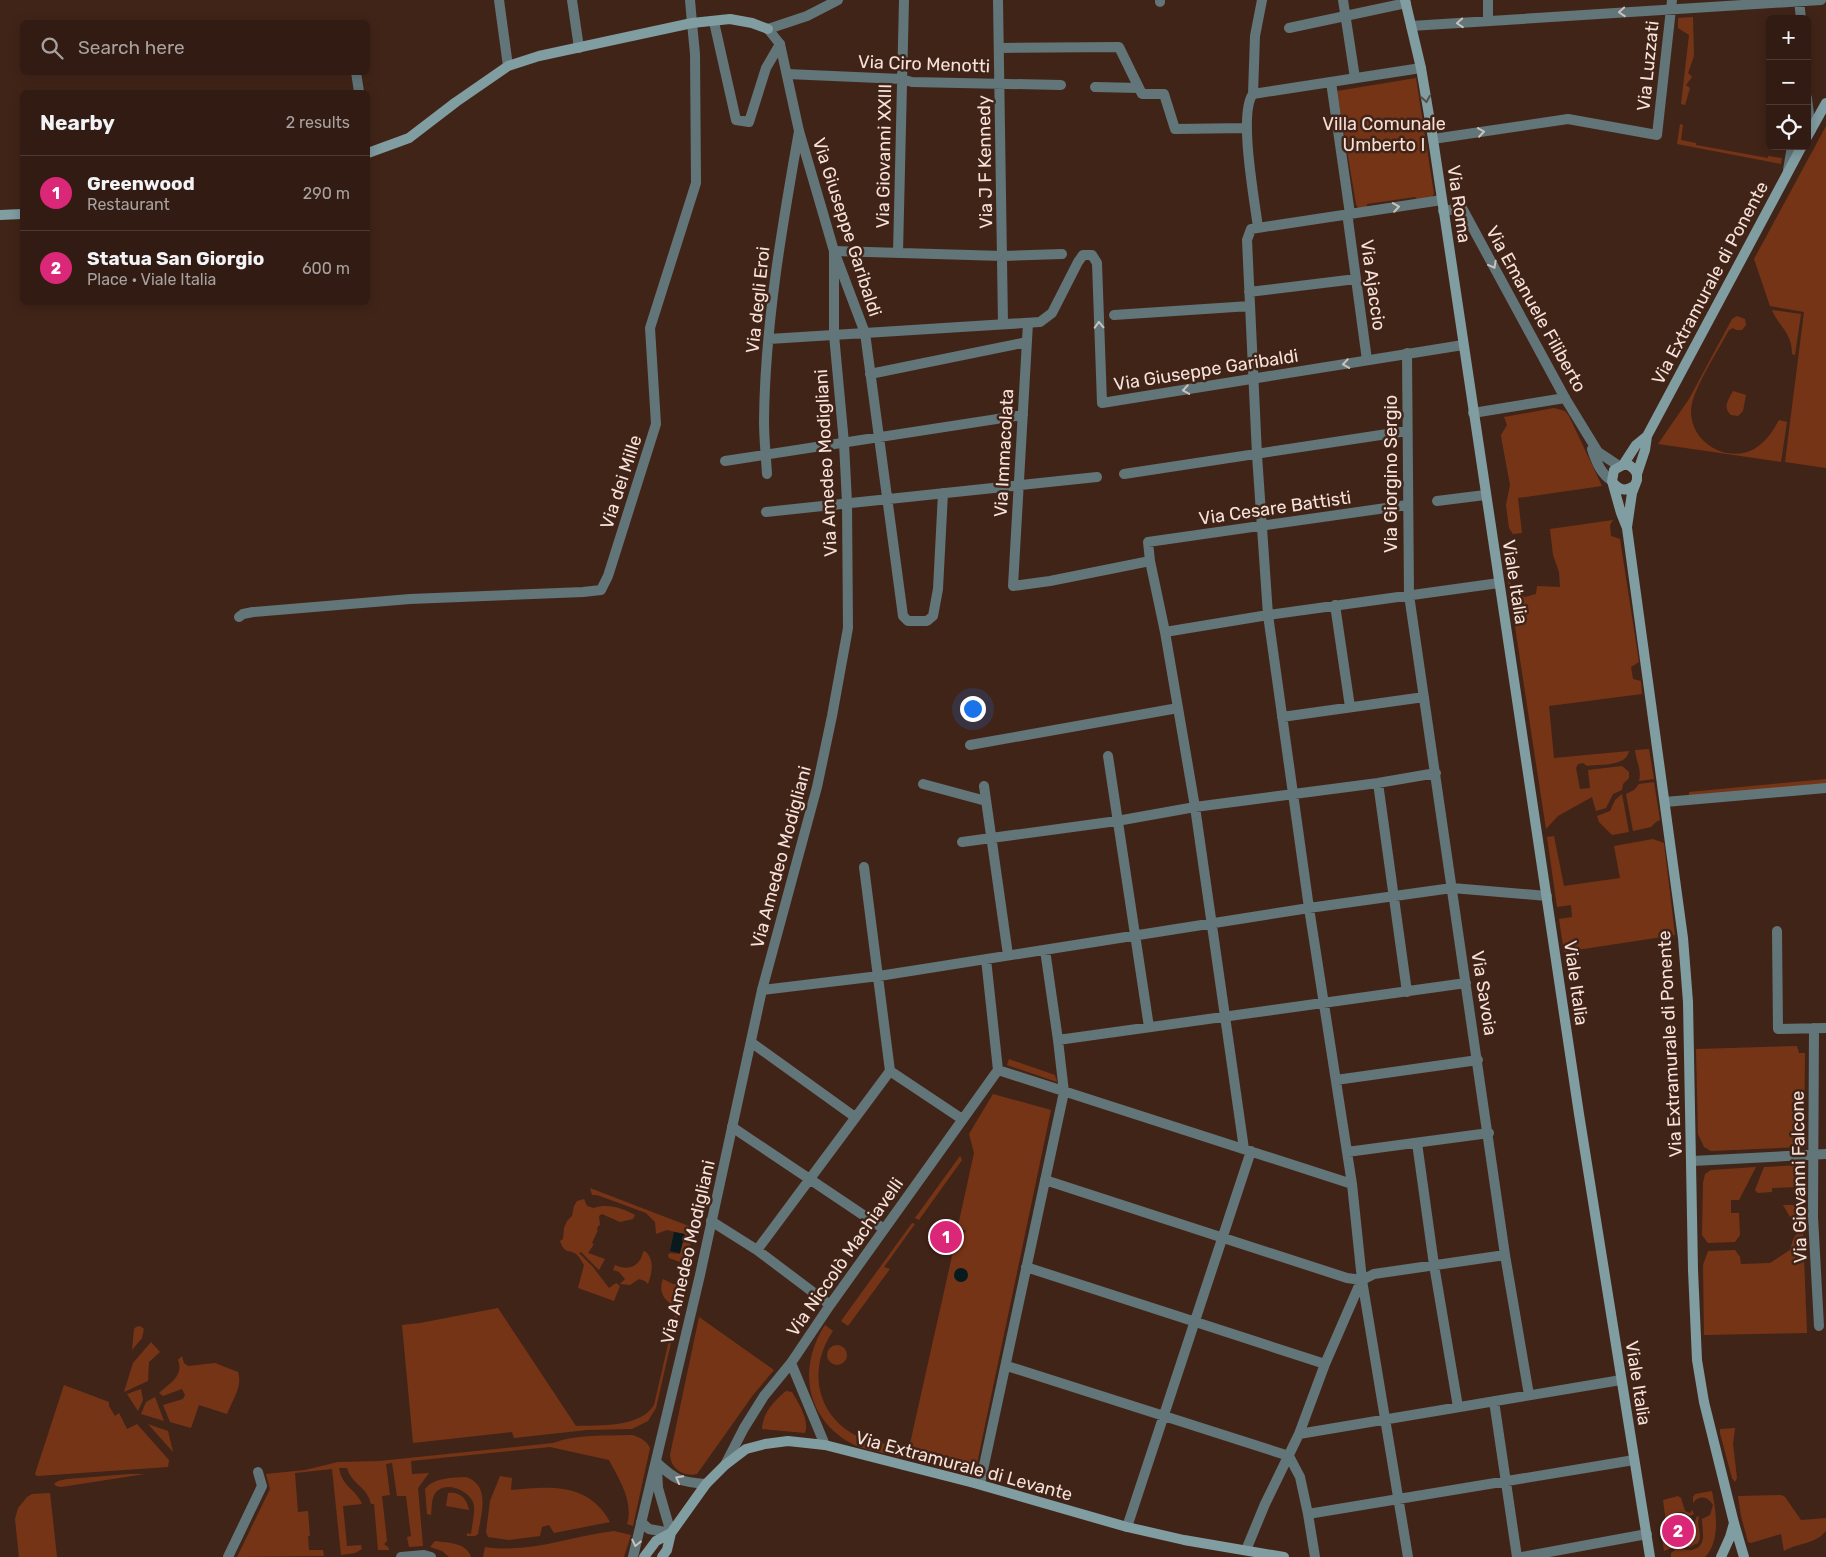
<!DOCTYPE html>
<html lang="en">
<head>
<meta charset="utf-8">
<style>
  body { margin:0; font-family:Rubik,sans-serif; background:#39241b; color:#f1f3f6 }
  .controls { position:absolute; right:15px; top:15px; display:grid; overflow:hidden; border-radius:8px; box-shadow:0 2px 12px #0003 }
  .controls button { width:45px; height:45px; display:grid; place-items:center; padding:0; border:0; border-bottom:1px solid #4c3932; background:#311b12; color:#f1f3f6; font:25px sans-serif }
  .you { position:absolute; left:972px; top:708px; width:18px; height:18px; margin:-12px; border:4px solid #fff; border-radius:50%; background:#1a73e8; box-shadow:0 0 0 8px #1a73e833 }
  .badge { display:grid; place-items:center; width:32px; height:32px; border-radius:50%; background:#db2777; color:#fff; font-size:16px; font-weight:700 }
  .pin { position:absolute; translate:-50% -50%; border:2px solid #fff; box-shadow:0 1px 5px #0006 }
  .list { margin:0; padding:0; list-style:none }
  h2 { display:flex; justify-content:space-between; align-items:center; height:65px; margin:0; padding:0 20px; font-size:21px }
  h2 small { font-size:16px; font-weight:400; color:#a8a19f }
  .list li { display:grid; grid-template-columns:32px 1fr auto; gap:15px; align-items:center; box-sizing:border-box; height:75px; padding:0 20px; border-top:1px solid #4c3932 }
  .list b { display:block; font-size:19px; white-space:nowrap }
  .list p { margin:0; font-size:16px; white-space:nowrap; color:#a8a19f }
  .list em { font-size:16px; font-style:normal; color:#a8a19f }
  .icon { flex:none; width:28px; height:28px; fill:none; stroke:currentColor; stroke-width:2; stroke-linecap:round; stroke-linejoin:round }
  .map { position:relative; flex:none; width:1826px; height:1557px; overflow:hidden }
  .search { position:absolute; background:#311b12; box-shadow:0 2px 12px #0003; left:20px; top:20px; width:350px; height:55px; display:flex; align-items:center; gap:12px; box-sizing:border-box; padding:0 18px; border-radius:8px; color:#a8a19f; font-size:19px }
  .panel { position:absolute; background:#311b12; box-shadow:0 2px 12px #0003; left:20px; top:90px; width:350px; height:215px; border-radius:8px }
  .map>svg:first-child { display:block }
</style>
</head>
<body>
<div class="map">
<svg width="1826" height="1557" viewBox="0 0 1826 1557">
  <rect width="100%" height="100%" fill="#412418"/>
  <path fill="#763417" d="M 1693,17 L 1694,56 L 1688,73 L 1692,77 L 1686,85 L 1690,88 L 1685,105 L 1681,104 L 1689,35 L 1678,28 L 1678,18 Z
    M 1416,78 L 1434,194 L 1432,197 L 1417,199 L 1415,197 L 1367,204 L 1367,208 L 1358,208 L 1356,204 L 1337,91 Z
    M 1680,124 L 1683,125 L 1681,140 L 1696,143 L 1696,145 L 1768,158 L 1768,156 L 1782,158 L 1781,164 L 1677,144 Z
    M 1826,126 L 1826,468 L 1785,462 L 1804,312 L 1770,306 L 1754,259 Z
    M 1772,310 L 1801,314 L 1795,355 L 1792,354 C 1792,332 1779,327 1772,310 Z
    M 1737,316 L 1745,319 L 1746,325 L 1742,330 L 1736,330 L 1733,328 L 1729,330 C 1719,349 1692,390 1691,410 C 1690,442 1726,464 1754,449 C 1766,442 1773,431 1779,420 L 1787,422 L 1781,462 L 1658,444 L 1689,399 L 1732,319 Z
    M 1733,391 L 1746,395 L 1743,411 L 1738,416 L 1731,415 C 1722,407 1729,399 1733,391 Z
    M 1554,408 L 1565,411 L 1569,416 L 1602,486 L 1518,498 L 1522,533 L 1513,534 L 1509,528 L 1506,505 L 1510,485 L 1502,442 L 1501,435 L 1507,425 L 1504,417 Z
    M 1613,520 L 1610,525 L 1611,536 L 1620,539 L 1639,662 L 1631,667 L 1633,679 L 1641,681 L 1642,694 L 1549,706 L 1554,758 L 1629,751 C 1626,767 1600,764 1587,766 L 1583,763 L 1578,764 L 1576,768 L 1580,789 L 1590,788 L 1588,770 L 1622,766 L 1629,772 L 1629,778 L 1623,784 L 1622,790 L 1613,794 L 1606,808 L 1596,811 L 1592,797 L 1558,816 L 1546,829 L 1508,581 L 1521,595 L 1525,597 L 1536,594 L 1537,586 L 1560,587 L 1559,572 L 1553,555 L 1550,529 Z
    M 1649,749 L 1654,779 L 1639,781 C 1642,770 1636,761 1635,750 Z
    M 1826,779 L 1826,785 L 1689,797 L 1689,792 Z
    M 1654,782 L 1660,820 L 1656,822 L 1651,827 L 1633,831 L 1626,794 L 1634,790 L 1639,784 Z
    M 1622,794 L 1629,832 L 1612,835 L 1599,822 L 1597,816 L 1610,811 L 1615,800 Z
    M 1554,836 L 1564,886 L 1620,878 L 1614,846 L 1653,839 L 1664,843 L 1675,935 L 1564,952 L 1559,919 L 1572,917 L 1571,905 L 1557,907 L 1547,837 Z
    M 1797,1046 L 1799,1053 L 1805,1053 L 1804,1145 L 1802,1147 L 1711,1151 L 1704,1147 L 1698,1134 L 1696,1049 Z
    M 1009,1059 L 1055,1075 L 1057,1082 L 1007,1065 Z
    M 993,1094 L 1051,1110 L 975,1473 L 907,1457 L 952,1256 L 966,1231 L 958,1226 L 974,1153 L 969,1134 Z
    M 960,1156 L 962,1160 L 919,1220 L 915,1218 Z
    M 1802,1165 L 1803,1222 L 1790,1217 L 1783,1205 L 1796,1205 L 1796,1187 L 1772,1188 L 1772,1192 L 1758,1193 L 1755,1190 L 1764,1167 Z
    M 1756,1167 L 1739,1200 L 1731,1200 L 1731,1213 L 1739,1213 L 1740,1235 L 1735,1242 L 1708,1243 L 1702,1235 L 1703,1183 L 1705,1174 L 1711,1170 Z
    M 590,1188 L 694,1228 L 688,1257 L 684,1259 L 683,1263 L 669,1258 L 668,1255 L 670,1253 L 680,1254 L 684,1234 L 667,1230 L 656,1234 L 655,1222 L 646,1213 L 597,1195 L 592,1195 Z
    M 584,1199 L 587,1206 L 594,1208 C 607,1203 623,1208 635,1215 L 633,1219 L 620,1222 L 602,1214 L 599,1216 L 600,1225 L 598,1226 L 597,1230 L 598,1230 L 592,1243 L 594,1244 L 588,1253 L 605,1259 L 599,1270 L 581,1252 L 579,1253 L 593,1267 L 609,1288 L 616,1283 L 620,1286 L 614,1301 L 578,1288 L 584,1265 C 582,1262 579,1256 576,1254 C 569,1249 565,1255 560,1241 L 563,1239 L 564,1228 L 567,1221 L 572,1216 L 574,1206 L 577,1201 Z
    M 912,1223 L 915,1224 L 884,1267 L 890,1269 L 848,1326 L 841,1321 Z
    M 1803,1231 L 1807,1333 L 1704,1335 L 1703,1265 L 1708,1251 L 1735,1250 L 1740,1257 L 1741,1264 L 1770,1263 L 1790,1250 C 1793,1241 1793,1234 1803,1231 Z
    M 645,1251 C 655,1260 652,1273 648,1284 L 645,1281 L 639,1279 L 630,1285 L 620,1284 L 625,1279 L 619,1272 L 613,1270 L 615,1265 C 628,1271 640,1267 643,1252 Z
    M 663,1279 L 673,1284 L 682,1284 L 684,1286 L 656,1408 L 648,1421 L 632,1429 L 587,1430 L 514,1438 L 512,1432 L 413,1443 L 402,1325 L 420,1323 L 498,1308 L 576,1426 C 600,1425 640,1428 654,1405 L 676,1310 L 677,1306 C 664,1302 658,1292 663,1279 Z
    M 699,1317 L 774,1370 L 753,1395 L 697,1474 C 683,1477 671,1469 670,1455 Z
    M 825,1325 L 833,1331 C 809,1366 814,1411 853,1434 C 867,1442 885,1443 901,1447 L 899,1457 C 882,1452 861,1450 847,1441 C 804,1414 799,1365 825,1325 Z
    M 140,1326 L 144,1329 L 142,1338 L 132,1350 L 134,1329 L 136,1327 Z
    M 151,1342 L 160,1352 L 149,1362 L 148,1381 L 124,1392 L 133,1363 Z
    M827 1355a10 10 0 1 1 20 0a10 10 0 1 1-20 0Z
    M 182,1356 L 184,1363 L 188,1366 L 215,1363 L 238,1372 C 243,1386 232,1401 227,1414 L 199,1405 L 191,1428 L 170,1422 L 163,1405 L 183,1399 L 185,1395 L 182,1389 L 163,1396 L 159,1393 C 170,1383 184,1376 178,1360 Z
    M 64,1385 L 109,1402 L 109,1406 L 115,1416 L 119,1413 L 127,1429 L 137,1424 L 169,1460 L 168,1467 L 37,1476 L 35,1474 Z
    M 141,1389 L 143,1400 L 138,1411 L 127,1394 Z
    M 786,1391 L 792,1392 C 798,1402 810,1421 805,1433 L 762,1429 C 763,1412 774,1401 786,1391 Z
    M 155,1397 L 164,1421 L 141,1414 L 146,1402 Z
    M 148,1424 L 168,1431 L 173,1452 Z
    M 1735,1428 L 1733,1444 L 1737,1478 L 1735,1482 L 1732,1478 L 1720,1433 L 1720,1429 Z
    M 632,1435 C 641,1438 646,1440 650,1448 L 633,1526 L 627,1524 C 634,1502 619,1479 609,1460 L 550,1447 L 411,1461 L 412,1474 L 429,1473 L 418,1488 L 423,1546 L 409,1547 L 407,1537 L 411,1536 L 406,1496 L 397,1496 L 392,1463 L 386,1464 L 390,1495 L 382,1496 L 387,1541 L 384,1544 L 388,1547 L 389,1550 L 378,1550 L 374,1504 L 371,1504 C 367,1486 352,1485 347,1468 L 339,1468 C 342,1487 356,1489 362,1504 L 343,1506 L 347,1546 L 361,1545 L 362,1549 L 355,1553 L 341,1555 L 332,1469 L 295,1473 L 298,1512 L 308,1511 L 310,1536 L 308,1536 L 309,1550 L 323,1550 L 324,1556 L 237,1557 L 270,1489 L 266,1474 L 305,1470 L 338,1462 L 379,1461 L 553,1443 C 577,1434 606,1436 632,1435 Z
    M 130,1474 L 145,1474 L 61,1487 L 56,1486 L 54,1484 L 58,1481 L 67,1479 Z
    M 500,1476 L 512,1478 L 511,1490 C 551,1486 589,1483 610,1522 L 554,1533 L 549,1525 L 542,1527 L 540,1536 L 509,1540 L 488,1537 L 486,1532 L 490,1501 Z
    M 466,1477 C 491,1485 481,1515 478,1534 L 475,1536 L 467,1536 L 467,1533 L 471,1534 C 472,1524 476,1511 473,1502 C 468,1490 446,1481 436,1492 C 431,1498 432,1507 431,1515 L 427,1514 L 425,1489 C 435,1477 452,1478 466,1477 Z
    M 1737,1490 L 1738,1496 L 1781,1495 L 1785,1497 L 1801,1520 L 1826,1518 L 1826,1531 C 1816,1544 1797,1543 1784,1551 L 1781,1534 L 1751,1543 L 1748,1542 L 1741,1516 Z
    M 1712,1491 C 1716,1511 1721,1541 1705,1557 L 1671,1557 L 1671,1553 L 1676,1549 C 1681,1548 1686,1551 1692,1550 C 1708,1547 1702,1530 1702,1519 L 1710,1515 L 1713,1505 C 1708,1496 1699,1495 1693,1503 L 1693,1497 L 1695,1494 Z
    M 50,1493 L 57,1557 L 19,1557 L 15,1519 L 18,1508 L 27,1497 L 32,1494 Z
    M 448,1493 C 459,1491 467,1498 469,1510 L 446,1506 Z
    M 1678,1496 L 1681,1498 L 1685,1511 L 1690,1513 L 1692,1510 L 1694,1514 L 1690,1516 L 1683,1512 L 1674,1513 L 1666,1522 L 1663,1500 Z
    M 1697,1516 L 1699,1517 C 1696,1527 1703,1534 1698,1543 L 1690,1547 L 1677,1546 L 1664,1551 L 1660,1527 L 1665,1526 C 1666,1532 1668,1537 1673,1540 C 1681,1544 1691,1540 1694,1532 C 1696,1526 1694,1522 1697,1516 Z
    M 614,1531 L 631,1535 L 624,1557 L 483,1557 L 485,1547 C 530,1554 570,1536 614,1531 Z
    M 435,1541 C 448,1543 466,1542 471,1557 L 449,1557 L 442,1551 L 430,1547 Z"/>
  <path fill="#081a1d" d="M 674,1232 L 685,1234 L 680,1253 L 670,1251 Z
    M954 1275a7 7 0 1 1 14 0a7 7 0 1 1-14 0Z"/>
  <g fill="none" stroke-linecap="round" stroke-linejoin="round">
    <path stroke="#627578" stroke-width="10" d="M 499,0 L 508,66
      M 572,0 L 579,48
      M 998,0 L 1003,324
      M 1160,0 L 1160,2
      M 1343,0 L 1355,78
      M 1488,0 L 1488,21
      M 1799,0 L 1801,19
      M 714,22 L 736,120 L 749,122 L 766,68 L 780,44
      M 1411,26 L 1821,0
      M 1289,28 L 1406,3
      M 768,29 L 807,16 L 838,0
      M 999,48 L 1119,47 L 1142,94 L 1164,94 L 1175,129 L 1246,128
      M 356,72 L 359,92
      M 787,74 L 901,79 L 912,82 L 1061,85
      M 1331,82 L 1350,214 L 1348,220 L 1367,360
      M 1095,87 L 1139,88
      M 1253,94 L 1421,68
      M 1807,98 L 1811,130
      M 1433,139 L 1568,119 L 1657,135 L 1672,0
      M 1788,170 L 1792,146
      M 1443,211 L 1462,208 L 1565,398
      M 1258,228 C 1255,202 1238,113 1253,94 L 1255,36 L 1262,0
      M 834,251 L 1003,256 L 1062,254
      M 898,253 L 904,0
      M 1249,292 L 1356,279
      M 1114,315 L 1250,306
      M 1028,323 L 1013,586 L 1050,581 L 1150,561 L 1148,542 L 1407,505
      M 769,339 L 865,333 L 903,616 L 908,621 L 927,621 L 933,616 L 938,589 L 943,493
      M 1407,353 L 1409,595 L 1505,1255 L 1529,1395
      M 870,374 L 1027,342
      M 725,461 L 1023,415
      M 767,474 C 766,457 764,439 764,421 C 765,324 782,227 799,131
      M 1124,474 L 1407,431
      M 1437,501 L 1485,495
      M 766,512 L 1097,477
      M 1150,561 L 1165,632 L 1195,807 L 1244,1149
      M 1335,605 L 1350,707
      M 239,617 L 243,614 L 253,612 L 410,599 L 583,592 L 601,590 L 608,576 L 656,424 L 650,328 L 696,183 L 695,54 L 692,23
      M 1165,632 L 1268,615 L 1499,583
      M 1282,717 L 1424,697
      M 970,745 L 1178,708
      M 1108,756 L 1149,1027
      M 1378,783 L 1407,992
      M 923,784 L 986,801
      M 984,786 L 1008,955
      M 1665,802 L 1826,788
      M 962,842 L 1117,821 L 1195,807 L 1378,783 L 1436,773
      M 1777,931 L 1778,1029 L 1826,1028
      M 986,959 L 998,1070
      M 762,990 L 879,976 L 1309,908 L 1452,888 L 1547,896
      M 1814,1028 L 1813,1217 L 1819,1326
      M 1058,1040 L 1466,983
      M 752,1043 L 855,1117
      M 998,1070 L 1352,1184
      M 890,1071 L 962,1119
      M 1336,1080 L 1478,1060
      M 732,1127 L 884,1229
      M 1417,1143 L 1434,1265 L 1458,1407
      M 1347,1152 L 1489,1133
      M 1692,1161 L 1826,1154
      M 1045,1180 L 1347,1278 L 1362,1280 L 1374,1274 L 1505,1255
      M 711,1221 L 757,1250 L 830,1305
      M 757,1250 L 890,1071 L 864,867
      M 1026,1267 L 1325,1364
      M 791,1363 L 825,1445
      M 1007,1366 L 1289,1456 L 1300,1477 L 1308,1514 L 1315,1557
      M 1494,1401 L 1517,1557
      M 1299,1434 L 1621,1380
      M 725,1465 L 744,1428 L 764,1396 L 791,1363 L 830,1305 L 998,1070
      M 980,1484 L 1064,1092 L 1058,1040 L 1045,950
      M 1308,1514 L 1634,1460
      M 1127,1527 L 1251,1151
      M 1246,1550 L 1265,1504 L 1299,1434 L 1325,1364 L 1361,1281
      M 228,1557 L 262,1486 L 258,1472
      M 401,1557 L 424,1555 L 431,1557
      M 1408,1557 L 1362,1280 L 1352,1184 L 1309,908 L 1268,615 L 1257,455 L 1247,240 L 1251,229 L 1442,200
      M 1522,1557 L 1647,1534"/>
    <path stroke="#627578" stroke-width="10" d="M 690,0 L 692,23
      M 768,29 L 780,44 L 799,131 L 834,251 L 865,333 L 1040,322 L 1052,313 L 1078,262 L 1083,255 L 1092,255 L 1097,263 L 1102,403 L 1463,345
      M 1473,413 L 1565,398 L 1598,452 L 1619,466
      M 1592,449 C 1596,462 1601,474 1612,481
      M 656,1462 C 675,1480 680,1482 706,1484
      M 641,1522 L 649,1529 L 671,1533 L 658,1488 L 657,1468
      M 633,1557 L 700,1275 L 762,990 L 817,787 L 832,716 L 848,628 L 847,503 L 844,443 L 834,335 L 834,251"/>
    <path stroke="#809da2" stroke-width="10" d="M 1405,0 L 1421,68 L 1433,139 L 1579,1114 L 1650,1557
      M 1807,137 L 1826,103
      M 368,153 L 409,138 L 456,102 L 508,66 L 539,56 L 692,23 L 730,19 L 752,23 L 768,29
      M 0,215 L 22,214
      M 1623,465 L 1636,445 L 1647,436
      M 1637,474 L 1645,450 L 1647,436 L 1802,146
      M 1612,481 L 1621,513 L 1627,528 L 1683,938 L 1688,1002 L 1693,1270 L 1697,1360 L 1704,1402 L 1734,1523 L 1744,1557
      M 1627,527 L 1632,493 L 1637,480 L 1637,474 L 1634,469 L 1629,465 L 1623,465 L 1614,470 L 1612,481 C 1618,490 1625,492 1634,486
      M 644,1557 L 656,1541 L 671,1533
      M 662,1557 L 667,1550 L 671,1533 L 706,1484 L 725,1465 L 746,1449 L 765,1444 L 788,1441 L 825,1445 L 974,1483 L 1127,1527 L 1184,1540 L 1284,1557
      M 1721,1557 L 1730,1537 L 1734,1523"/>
  </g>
  <defs><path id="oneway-chevron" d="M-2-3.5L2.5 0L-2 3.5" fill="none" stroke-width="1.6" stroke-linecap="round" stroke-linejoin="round" transform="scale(1.25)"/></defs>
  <g stroke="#cac1bd">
    <use href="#oneway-chevron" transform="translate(1622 12) rotate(176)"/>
    <use href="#oneway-chevron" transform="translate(1460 23) rotate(176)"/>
    <use href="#oneway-chevron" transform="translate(1481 132) rotate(-8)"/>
    <use href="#oneway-chevron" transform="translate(1396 207) rotate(-9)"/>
    <use href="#oneway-chevron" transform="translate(1493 265) rotate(61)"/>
    <use href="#oneway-chevron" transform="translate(1099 325) rotate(-92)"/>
    <use href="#oneway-chevron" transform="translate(1346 364) rotate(171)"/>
    <use href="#oneway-chevron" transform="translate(1186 390) rotate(171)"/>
    <use href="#oneway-chevron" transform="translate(679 1479) rotate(-152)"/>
    <use href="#oneway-chevron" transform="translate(636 1543) rotate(102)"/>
  </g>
  <use stroke="#574e48" href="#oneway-chevron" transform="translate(1426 99) rotate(81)"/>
  <g text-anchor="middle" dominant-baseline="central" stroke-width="5" stroke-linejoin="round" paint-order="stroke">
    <g font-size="18" fill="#f6e2da" stroke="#412418">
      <text transform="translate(924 64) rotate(2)">Via Ciro Menotti</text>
      <text transform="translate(1648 66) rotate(-84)">Via Luzzati</text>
      <text transform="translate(884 156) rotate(-89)">Via Giovanni XXIII</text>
      <text transform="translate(985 162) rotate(-91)">Via J F Kennedy</text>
      <text transform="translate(1459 204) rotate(82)">Via Roma</text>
      <text transform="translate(847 227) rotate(72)">Via Giuseppe Garibaldi</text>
      <text transform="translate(1710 283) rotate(-62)">Via Extramurale di Ponente</text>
      <text transform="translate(1373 285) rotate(82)">Via Ajaccio</text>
      <text transform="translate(758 300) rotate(-84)">Via degli Eroi</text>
      <text transform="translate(1536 309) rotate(61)">Via Emanuele Filiberto</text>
      <text transform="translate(1206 370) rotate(-9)">Via Giuseppe Garibaldi</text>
      <text transform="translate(1004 453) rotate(-87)">Via Immacolata</text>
      <text transform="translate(826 463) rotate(-93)">Via Amedeo Modigliani</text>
      <text transform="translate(1391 474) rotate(-90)">Via Giorgino Sergio</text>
      <text transform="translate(621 482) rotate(-72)">Via dei Mille</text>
      <text transform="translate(1275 508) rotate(-8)">Via Cesare Battisti</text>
      <text transform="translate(1515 582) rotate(81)">Viale Italia</text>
      <text transform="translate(781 857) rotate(-75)">Via Amedeo Modigliani</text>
      <text transform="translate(1576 983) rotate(82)">Viale Italia</text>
      <text transform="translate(1484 993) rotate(81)">Via Savoia</text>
      <text transform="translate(1670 1044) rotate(-93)">Via Extramurale di Ponente</text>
      <text transform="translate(1799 1177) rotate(-91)">Via Giovanni Falcone</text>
      <text transform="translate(688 1252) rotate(-77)">Via Amedeo Modigliani</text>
      <text transform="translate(845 1257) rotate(-55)">Via Niccolò Machiavelli</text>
      <text transform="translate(1638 1383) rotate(81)">Viale Italia</text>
      <text transform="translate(964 1466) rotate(15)">Via Extramurale di Levante</text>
    </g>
    <g font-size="18" fill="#f7ded4" stroke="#412418">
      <text x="1384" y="124">Villa Comunale<tspan x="1384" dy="21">Umberto I</tspan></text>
    </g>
  </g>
</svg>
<div class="controls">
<button>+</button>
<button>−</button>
<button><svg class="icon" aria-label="locate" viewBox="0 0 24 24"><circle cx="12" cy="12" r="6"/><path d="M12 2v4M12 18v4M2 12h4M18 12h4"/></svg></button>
</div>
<div class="you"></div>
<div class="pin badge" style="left:946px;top:1237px">1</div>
<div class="pin badge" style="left:1678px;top:1531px">2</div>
<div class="search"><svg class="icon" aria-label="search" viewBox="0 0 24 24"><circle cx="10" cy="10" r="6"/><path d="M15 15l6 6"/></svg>Search here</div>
<section class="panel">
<h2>Nearby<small>2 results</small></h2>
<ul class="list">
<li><span class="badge">1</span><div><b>Greenwood</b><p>Restaurant</p></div><em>290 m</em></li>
<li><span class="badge">2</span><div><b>Statua San Giorgio</b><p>Place · Viale Italia</p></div><em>600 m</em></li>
</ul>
</section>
</div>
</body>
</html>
